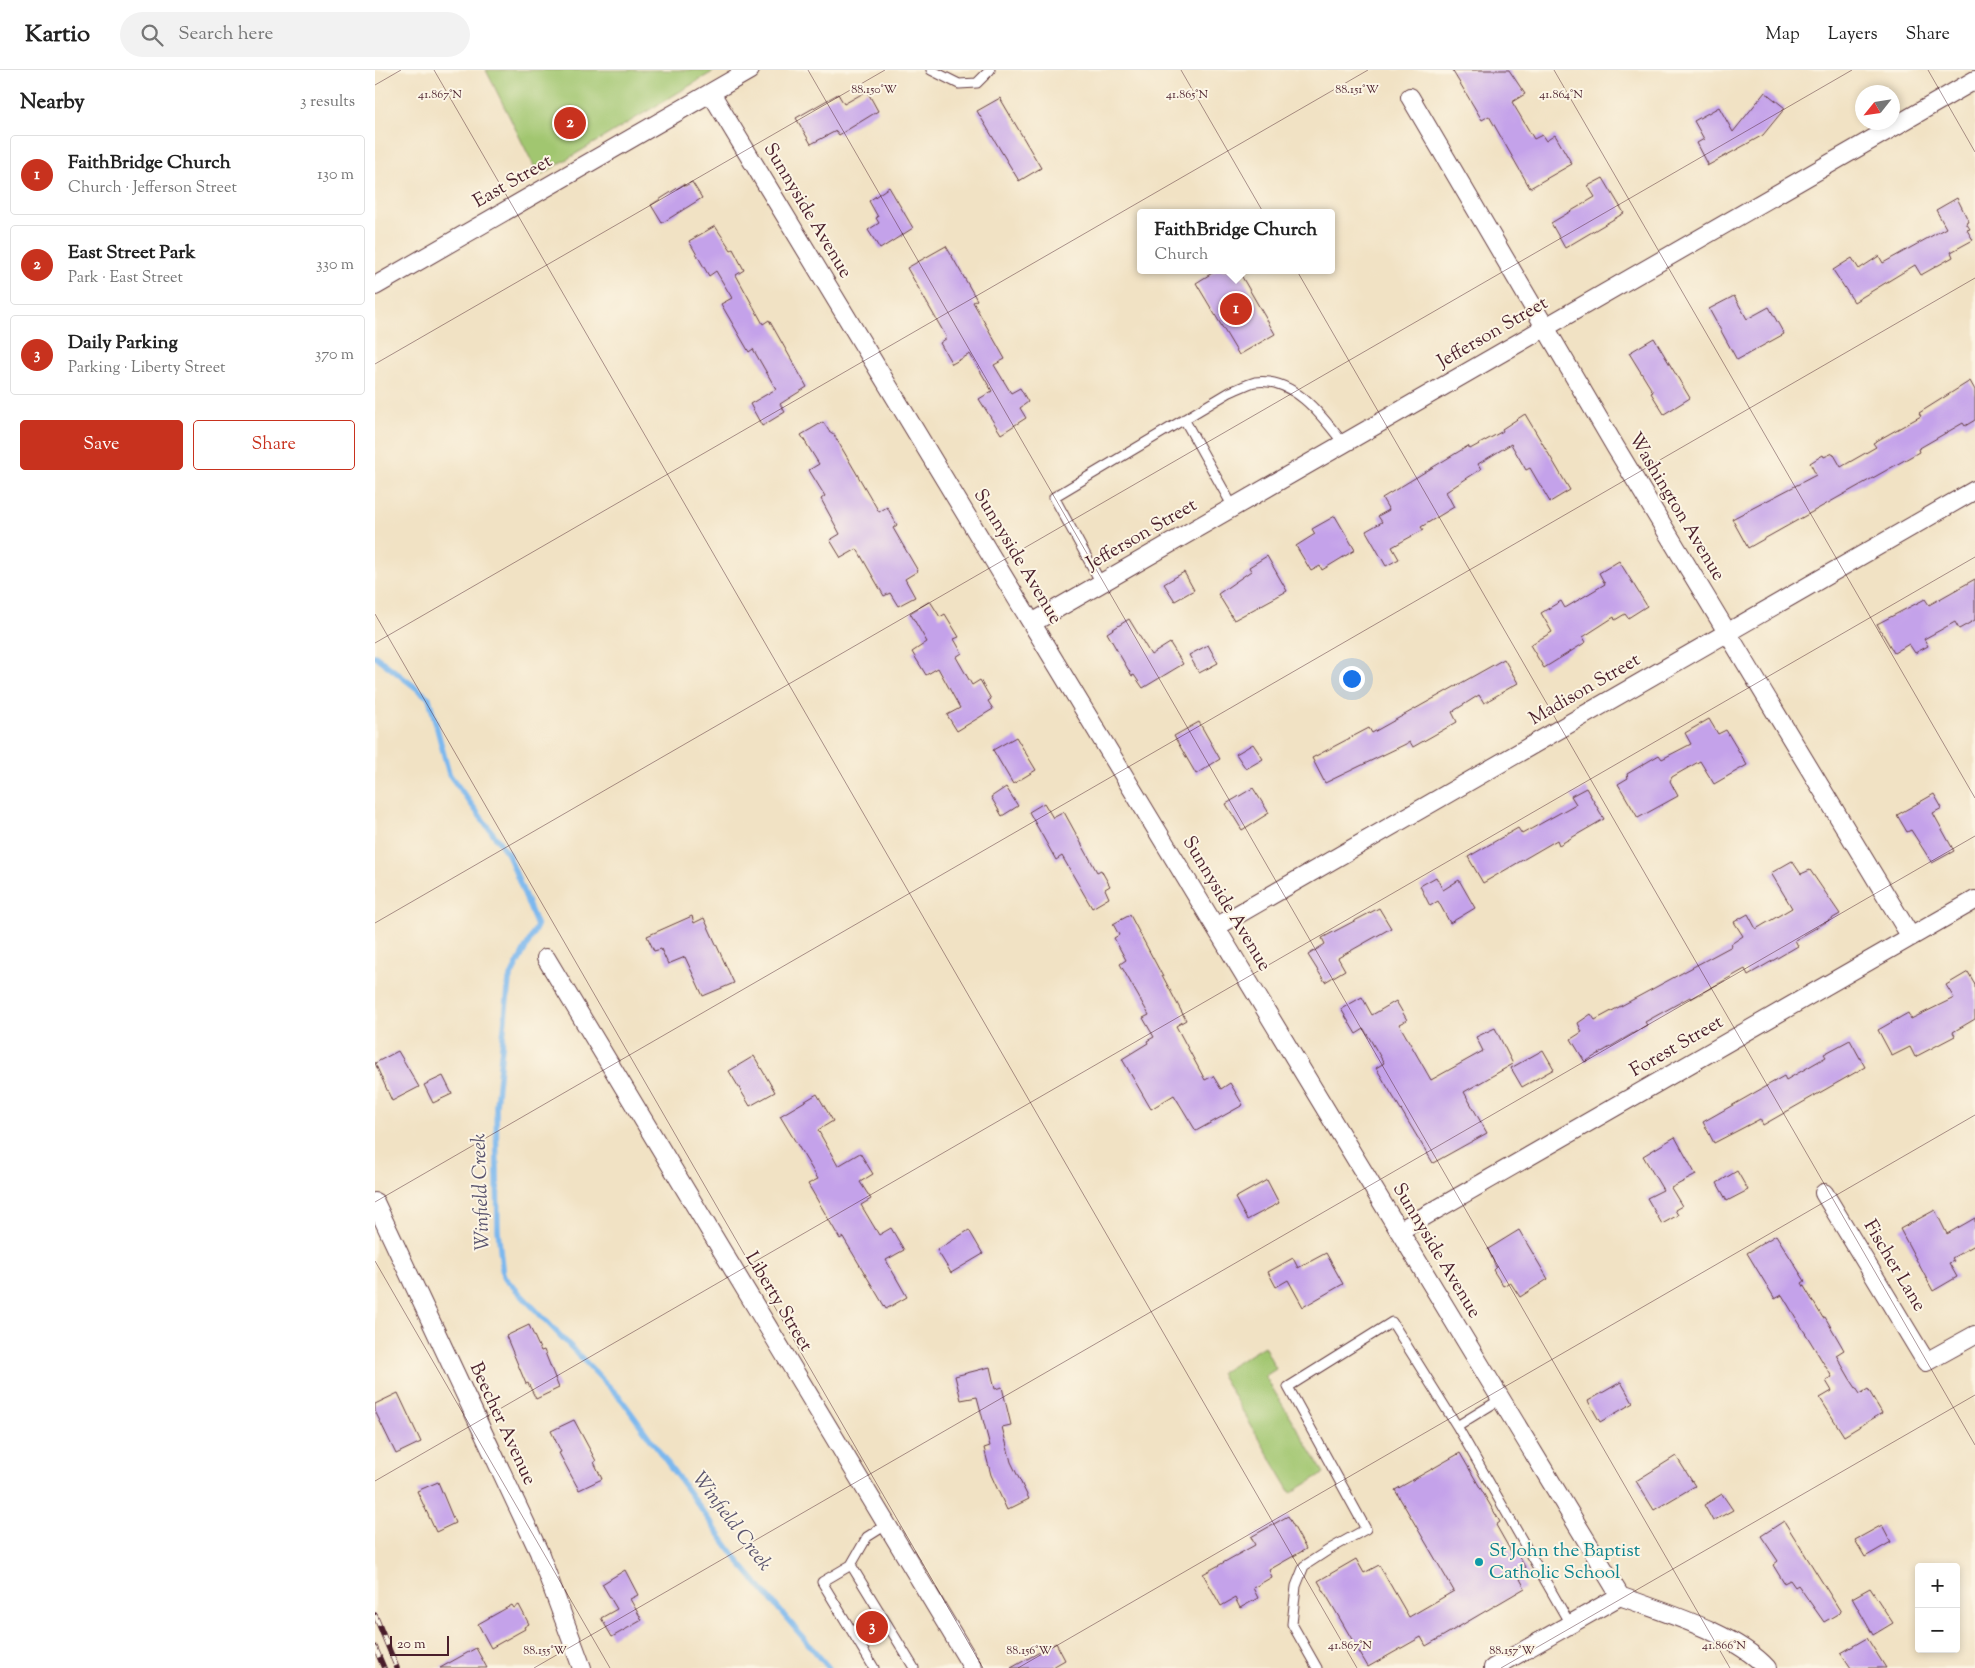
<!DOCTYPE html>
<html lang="en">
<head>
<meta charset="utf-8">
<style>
  body { margin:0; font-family:"Sorts Mill Goudy",serif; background:#f2f2f2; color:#222 }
  .controls { position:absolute; right:15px; bottom:15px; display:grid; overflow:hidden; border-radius:5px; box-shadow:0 2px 8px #0003 }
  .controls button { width:45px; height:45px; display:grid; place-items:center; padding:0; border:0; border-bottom:1px solid #e0e0e0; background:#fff; color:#222; font:25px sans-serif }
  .compass { position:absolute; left:1480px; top:15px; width:45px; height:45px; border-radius:50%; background:#fff; box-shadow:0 2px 8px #0003; rotate:240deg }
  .scale { position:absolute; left:15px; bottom:12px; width:59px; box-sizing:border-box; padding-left:5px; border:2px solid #4a1f2b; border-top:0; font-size:14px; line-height:18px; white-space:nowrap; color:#4a1f2b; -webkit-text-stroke:4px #fcf5e5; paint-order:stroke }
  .you { position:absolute; left:976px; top:608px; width:18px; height:18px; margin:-12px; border:4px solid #fff; border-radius:50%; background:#1a73e8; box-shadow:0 0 0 8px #1a73e833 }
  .badge { display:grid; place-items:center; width:32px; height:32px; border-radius:50%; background:#c8321e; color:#fff; font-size:16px; font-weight:700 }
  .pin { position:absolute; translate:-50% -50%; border:2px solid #fff; box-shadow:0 1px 5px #0006 }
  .popup { position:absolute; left:762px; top:139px; width:198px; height:65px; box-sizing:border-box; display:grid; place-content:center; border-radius:5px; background:#fff; filter:drop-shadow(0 1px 4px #0005); font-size:16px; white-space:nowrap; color:#767676 }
  .popup b { font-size:19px; color:#222 }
  .popup::after { content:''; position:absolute; left:50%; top:100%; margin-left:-10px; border:10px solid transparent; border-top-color:#fff }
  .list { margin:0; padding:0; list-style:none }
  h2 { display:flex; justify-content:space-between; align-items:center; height:65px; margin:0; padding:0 20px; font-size:21px }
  h2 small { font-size:16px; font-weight:400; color:#767676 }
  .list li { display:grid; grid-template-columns:32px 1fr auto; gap:15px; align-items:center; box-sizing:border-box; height:80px; margin:0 10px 10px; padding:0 10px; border:1px solid #e0e0e0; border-radius:5px }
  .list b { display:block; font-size:19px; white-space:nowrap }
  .list p { margin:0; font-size:16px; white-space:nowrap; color:#767676 }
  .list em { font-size:16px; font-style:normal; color:#767676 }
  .actions { display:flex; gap:10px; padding:15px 20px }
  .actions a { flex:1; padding:11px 0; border:1px solid #c8321e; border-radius:5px; text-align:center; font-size:18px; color:#c8321e }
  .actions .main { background:#c8321e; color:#fff }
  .icon { flex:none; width:28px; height:28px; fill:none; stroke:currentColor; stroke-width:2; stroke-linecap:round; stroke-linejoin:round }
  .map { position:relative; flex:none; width:1600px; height:1598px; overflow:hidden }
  header { display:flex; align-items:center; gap:30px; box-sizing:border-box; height:70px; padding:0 25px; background:#fff; border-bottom:1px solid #e0e0e0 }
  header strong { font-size:24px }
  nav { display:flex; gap:28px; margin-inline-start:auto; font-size:18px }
  .search { width:350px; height:45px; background:#f2f2f2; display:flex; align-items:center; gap:12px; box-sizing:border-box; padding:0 18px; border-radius:28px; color:#767676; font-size:19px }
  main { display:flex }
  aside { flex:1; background:#fff }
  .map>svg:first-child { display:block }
</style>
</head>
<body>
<header>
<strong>Kartio</strong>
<div class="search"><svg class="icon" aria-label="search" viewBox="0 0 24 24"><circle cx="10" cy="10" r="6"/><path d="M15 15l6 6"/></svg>Search here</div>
<nav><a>Map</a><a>Layers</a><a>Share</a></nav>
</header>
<main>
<aside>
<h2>Nearby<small>3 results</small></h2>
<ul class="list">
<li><span class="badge">1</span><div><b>FaithBridge Church</b><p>Church · Jefferson Street</p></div><em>130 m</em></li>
<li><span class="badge">2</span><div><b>East Street Park</b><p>Park · East Street</p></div><em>330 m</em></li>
<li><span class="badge">3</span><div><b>Daily Parking</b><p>Parking · Liberty Street</p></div><em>370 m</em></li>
</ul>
<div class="actions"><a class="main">Save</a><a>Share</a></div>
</aside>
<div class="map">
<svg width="1600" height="1598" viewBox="0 0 1600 1598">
  <rect width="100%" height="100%" fill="#fcf5e5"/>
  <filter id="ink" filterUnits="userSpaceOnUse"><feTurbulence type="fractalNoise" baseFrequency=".02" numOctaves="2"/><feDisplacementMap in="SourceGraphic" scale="10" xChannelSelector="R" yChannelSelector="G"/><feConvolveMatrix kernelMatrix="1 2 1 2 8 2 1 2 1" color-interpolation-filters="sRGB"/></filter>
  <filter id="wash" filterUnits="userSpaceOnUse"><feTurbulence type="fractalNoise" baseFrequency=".0096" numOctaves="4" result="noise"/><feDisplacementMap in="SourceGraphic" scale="20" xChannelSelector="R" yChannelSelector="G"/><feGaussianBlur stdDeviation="1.12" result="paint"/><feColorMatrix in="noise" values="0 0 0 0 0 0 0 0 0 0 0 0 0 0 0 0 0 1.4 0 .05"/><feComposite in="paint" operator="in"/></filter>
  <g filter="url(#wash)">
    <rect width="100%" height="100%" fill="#f1e2c4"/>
    <path fill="#a1c66f" stroke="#76724d" d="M 111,0 L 341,0 L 164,106 Z
      M 889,1276 L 901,1299 L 890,1306 L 949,1403 L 916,1423 L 845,1303 Z"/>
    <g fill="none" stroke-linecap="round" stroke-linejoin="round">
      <path stroke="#7bb8ee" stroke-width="5.5" d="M 0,586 L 54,628 L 74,704 L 133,784 L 162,856 L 134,910 L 121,1035 L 123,1160 L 128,1206 L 247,1330 L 368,1497 L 454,1598"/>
    </g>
    <g id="blocks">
      <path fill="#c4a2ea" d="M 1077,0 L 1134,0 L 1150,24 L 1137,32 L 1159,69 L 1167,65 L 1171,71 L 1180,65 L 1197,94 L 1155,118 L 1114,46 L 1107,50 Z
        M 492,21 L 503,41 L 464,65 L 461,61 L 436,74 L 421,48 L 463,24 L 469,34 Z
        M 1390,22 L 1410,38 L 1388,65 L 1332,96 L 1333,94 L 1322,73 L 1329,69 L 1319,51 L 1344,37 L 1358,62 Z
        M 625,28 L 666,98 L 644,111 L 602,41 Z
        M 1228,108 L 1249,143 L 1190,178 L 1176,153 L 1220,127 L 1213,116 Z
        M 317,112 L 327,128 L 287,153 L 276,135 L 309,114 L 310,116 Z
        M 514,117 L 538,158 L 505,179 L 493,160 L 504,153 L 501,148 L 503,147 L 494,131 Z
        M 1582,128 L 1594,152 L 1591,153 L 1595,159 L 1592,160 L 1598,170 L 1576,182 L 1578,187 L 1546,205 L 1540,195 L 1479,232 L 1458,200 L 1477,188 L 1484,199 L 1504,186 L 1508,193 L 1571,158 L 1561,140 Z
        M 340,156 L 356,180 L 358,179 L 369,200 L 361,205 L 388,254 L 394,250 L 432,317 L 405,334 L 410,342 L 387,356 L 375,334 L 401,319 L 378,279 L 374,282 L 346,234 L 357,228 L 341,201 L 334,206 L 314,171 Z
        M 571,176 L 602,230 L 598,232 L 630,289 L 619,295 L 636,323 L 645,318 L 653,332 L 645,338 L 651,348 L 626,364 L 604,329 L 617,321 L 595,284 L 577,294 L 565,273 L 572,268 L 532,198 Z
        M 842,200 L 863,200 L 900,264 L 864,285 L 821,213 Z
        M 1359,226 L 1372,249 L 1394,237 L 1409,264 L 1362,290 L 1334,239 Z
        M 1279,268 L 1315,328 L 1289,344 L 1276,323 L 1278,322 L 1254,283 Z
        M 1595,311 L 1600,320 L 1600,350 L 1590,356 L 1588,353 L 1543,379 L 1544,382 L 1373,478 L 1357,449 L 1441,405 L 1435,393 L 1448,385 L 1449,387 L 1458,383 L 1466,397 L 1501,377 L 1498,373 L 1546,346 L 1544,343 Z
        M 1150,344 L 1195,420 L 1175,432 L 1155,398 L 1151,400 L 1136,374 L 1103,394 L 1106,399 L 1071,422 L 1079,437 L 1046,457 L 1048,460 L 1017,477 L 1024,489 L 1011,496 L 991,461 L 1007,452 L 1003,446 L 1014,440 L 1007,428 L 1093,376 L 1095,379 L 1128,361 L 1127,359 Z
        M 448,352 L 456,364 L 458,363 L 504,442 L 512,437 L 522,455 L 518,458 L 543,501 L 530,509 L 540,527 L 523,536 L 515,523 L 509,526 L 482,479 L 466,488 L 455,470 L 465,464 L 446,429 L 450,426 L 434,400 L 444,394 L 426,365 Z
        M 960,446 L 980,480 L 947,500 L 945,496 L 936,501 L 921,476 L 940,464 L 937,459 Z
        M 892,486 L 912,521 L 859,550 L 843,524 L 876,501 L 874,497 Z
        M 1244,491 L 1272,536 L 1253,548 L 1250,544 L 1240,550 L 1239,547 L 1208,567 L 1211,572 L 1169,598 L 1155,575 L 1177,562 L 1166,543 L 1186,531 L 1190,538 L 1230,514 L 1224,503 Z
        M 809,502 L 819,520 L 800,531 L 789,514 Z
        M 1600,509 L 1600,550 L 1584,559 L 1580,552 L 1549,569 L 1553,576 L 1540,583 L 1534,574 L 1519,583 L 1502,554 L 1550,529 L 1554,535 Z
        M 555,531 L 565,547 L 570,544 L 584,567 L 579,569 L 587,583 L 581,587 L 597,615 L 605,610 L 616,629 L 613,631 L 618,639 L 582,661 L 572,645 L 585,638 L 563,598 L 551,605 L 537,582 L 552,572 L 535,543 Z
        M 754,549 L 776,585 L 795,573 L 808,594 L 768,618 L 759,605 L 757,606 L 732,563 Z
        M 833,575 L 843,593 L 824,603 L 814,585 Z
        M 1129,589 L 1143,613 L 1109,633 L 1104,625 L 1077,642 L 1082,652 L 1038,677 L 1035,672 L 950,713 L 937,688 L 994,658 L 997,663 Z
        M 1334,649 L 1343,664 L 1351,660 L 1372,695 L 1339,714 L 1325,691 L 1297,707 L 1295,711 L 1303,726 L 1263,748 L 1243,714 L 1253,708 L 1252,704 L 1284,685 L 1287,689 L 1316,674 L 1310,663 Z
        M 824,652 L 845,689 L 821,704 L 799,666 Z
        M 641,667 L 661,700 L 638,714 L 618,680 Z
        M 878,674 L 888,689 L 871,699 L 861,684 Z
        M 631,717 L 643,736 L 627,746 L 616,727 Z
        M 878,718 L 894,743 L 867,760 L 851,734 Z
        M 1211,718 L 1229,749 L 1184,775 L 1182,770 L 1108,813 L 1093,787 L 1143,758 L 1147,764 L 1201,734 L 1196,726 Z
        M 1559,724 L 1567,738 L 1558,743 L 1579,781 L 1557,793 L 1536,760 L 1532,762 L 1522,745 Z
        M 669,733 L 678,748 L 689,742 L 722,802 L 726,800 L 735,816 L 730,819 L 734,828 L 717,838 L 687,786 L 681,790 L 654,742 Z
        M 1417,791 L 1426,804 L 1435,800 L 1465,844 L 1420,870 L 1423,876 L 1373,905 L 1370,899 L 1316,929 L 1315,927 L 1270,952 L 1272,955 L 1210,992 L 1196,969 L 1207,962 L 1203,953 L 1216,944 L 1220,950 L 1357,876 L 1356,874 L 1368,866 L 1359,852 L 1373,844 L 1381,859 L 1417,838 L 1396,803 Z
        M 1061,807 L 1068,820 L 1084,810 L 1100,838 L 1075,853 L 1063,831 L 1055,836 L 1045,816 Z
        M 1004,838 L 1016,858 L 963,888 L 970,900 L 950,912 L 933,885 L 950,874 L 947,868 Z
        M 755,845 L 811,950 L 801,956 L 830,1010 L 838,1006 L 846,1019 L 855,1013 L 868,1035 L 821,1061 L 799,1025 L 776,1039 L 747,989 L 773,973 L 772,971 L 779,967 L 768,948 L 774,945 L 745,894 L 751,890 L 739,868 L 744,865 L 738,854 Z
        M 317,846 L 319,853 L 329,848 L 359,913 L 328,926 L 310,887 L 293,894 L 286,879 L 279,881 L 272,866 Z
        M 1593,902 L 1600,914 L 1600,949 L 1578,962 L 1580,966 L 1540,987 L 1535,977 L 1517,986 L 1503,960 L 1533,943 L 1536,949 L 1579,928 L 1571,915 Z
        M 987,927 L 997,945 L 1021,931 L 1032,950 L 1024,954 L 1056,1010 L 1108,981 L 1101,967 L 1120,958 L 1138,994 L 1089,1022 L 1112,1063 L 1058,1093 L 1001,998 L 1009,993 L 989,959 L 981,964 L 966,939 Z
        M 1475,970 L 1490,997 L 1388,1055 L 1385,1049 L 1339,1073 L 1328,1052 L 1409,1006 L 1411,1010 L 1451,987 L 1449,984 Z
        M 1168,980 L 1179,999 L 1147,1017 L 1136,998 Z
        M 23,981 L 44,1017 L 17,1031 L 0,993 Z
        M 379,986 L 400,1022 L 375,1036 L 354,1001 Z
        M 68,1006 L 77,1024 L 58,1033 L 49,1015 Z
        M 442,1024 L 458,1051 L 443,1060 L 463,1096 L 485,1083 L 498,1104 L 485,1112 L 496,1129 L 486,1135 L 504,1165 L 516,1158 L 529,1180 L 511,1190 L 532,1227 L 511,1239 L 468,1167 L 465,1169 L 433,1114 L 443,1109 L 405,1046 Z
        M 1300,1067 L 1321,1105 L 1296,1118 L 1307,1136 L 1300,1140 L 1303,1145 L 1287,1154 L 1272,1128 L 1288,1120 L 1268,1086 Z
        M 1362,1101 L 1373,1120 L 1352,1131 L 1342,1113 Z
        M 892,1110 L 904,1133 L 872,1150 L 860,1128 Z
        M 1560,1140 L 1572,1164 L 1600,1148 L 1600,1175 L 1577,1188 L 1579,1191 L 1574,1193 L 1582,1207 L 1558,1221 L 1525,1159 Z
        M 594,1160 L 608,1184 L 576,1203 L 562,1180 Z
        M 1144,1160 L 1173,1209 L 1145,1227 L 1135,1212 L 1128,1216 L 1118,1200 L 1121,1197 L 1113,1179 Z
        M 1401,1165 L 1430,1211 L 1427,1213 L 1448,1248 L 1450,1247 L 1469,1280 L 1461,1285 L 1475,1309 L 1485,1324 L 1493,1319 L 1507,1343 L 1469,1366 L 1445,1328 L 1457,1321 L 1451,1311 L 1457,1307 L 1407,1225 L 1400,1229 L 1372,1183 Z
        M 951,1183 L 968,1214 L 928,1237 L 913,1210 L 901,1217 L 893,1202 L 918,1188 L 923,1198 Z
        M 154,1255 L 166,1281 L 169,1280 L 184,1318 L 161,1329 L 153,1313 L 151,1314 L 131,1266 Z
        M 615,1297 L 620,1319 L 627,1317 L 636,1355 L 627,1357 L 636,1392 L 654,1429 L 632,1440 L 616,1405 L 609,1378 L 615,1376 L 602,1327 L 586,1330 L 580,1306 Z
        M 1246,1312 L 1258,1333 L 1225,1352 L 1213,1331 Z
        M 23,1323 L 46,1372 L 21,1384 L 0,1341 L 0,1334 Z
        M 199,1350 L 221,1391 L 219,1392 L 227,1409 L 204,1420 L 184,1383 L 186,1382 L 176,1361 Z
        M 1085,1383 L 1125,1452 L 1121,1455 L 1138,1485 L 1142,1483 L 1154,1504 L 1145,1509 L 1150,1518 L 1051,1576 L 1046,1567 L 993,1597 L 943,1511 L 981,1489 L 989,1503 L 1004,1495 L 1034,1547 L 1079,1521 L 1020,1420 Z
        M 1301,1386 L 1320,1416 L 1279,1440 L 1261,1411 Z
        M 63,1412 L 80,1453 L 61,1462 L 42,1421 Z
        M 1347,1424 L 1358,1440 L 1338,1451 L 1329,1435 Z
        M 913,1446 L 931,1479 L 894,1500 L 897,1507 L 878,1518 L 883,1528 L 865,1538 L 860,1528 L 846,1536 L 828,1504 L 880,1475 L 876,1467 Z
        M 1409,1451 L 1466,1542 L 1449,1552 L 1423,1515 L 1420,1517 L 1415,1510 L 1409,1513 L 1398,1495 L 1403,1491 L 1386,1466 Z
        M 1507,1455 L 1516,1472 L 1490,1487 L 1480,1470 Z
        M 250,1500 L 263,1525 L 255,1529 L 267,1550 L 237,1567 L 226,1548 L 242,1539 L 227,1514 Z
        M 1495,1518 L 1518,1553 L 1498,1565 L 1477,1528 Z
        M 137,1535 L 139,1538 L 144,1535 L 154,1554 L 149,1557 L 150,1559 L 116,1578 L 103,1554 Z
        M 1492,1568 L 1511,1598 L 1476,1598 L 1466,1583 Z
        M 681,1573 L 690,1590 L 676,1598 L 636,1598 Z
        M 101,1578 L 112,1598 L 65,1598 Z"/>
    </g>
  </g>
  <g filter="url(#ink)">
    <use href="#blocks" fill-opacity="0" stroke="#633c42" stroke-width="1"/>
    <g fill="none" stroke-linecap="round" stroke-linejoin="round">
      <defs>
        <path id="service" d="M 556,0 L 584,14 L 602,13 L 615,0
          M 809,349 L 858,437
          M 726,513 L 679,427 L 855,322 C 863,319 872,314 880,312 C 918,306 948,347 968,373
          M 1082,1356 L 1195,1554
          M 476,1495 L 539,1598
          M 499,1598 L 447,1512 L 476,1495 L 492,1467 L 511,1455
          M 942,1598 L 917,1554 L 921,1516 L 929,1496 L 955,1479 L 991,1459 L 913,1317 L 1017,1252 L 1082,1356 L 1126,1329"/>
        <path id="minor" d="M 336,23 L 1245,1526 C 1290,1543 1360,1563 1392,1598
          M 1035,27 L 1241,378 L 1536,867
          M 0,216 L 375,0
          M 657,553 L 1600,10
          M 841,857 L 1600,420
          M 171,888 L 598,1598
          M 1449,1123 L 1551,1292 L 1600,1265
          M 0,1132 L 164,1482 L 207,1598
          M 1024,1161 L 1600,830
          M 1118,1598 L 1245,1526"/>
      </defs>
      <use href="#service" stroke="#633c42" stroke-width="11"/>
      <use href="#minor" stroke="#633c42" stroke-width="20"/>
      <use href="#service" stroke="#fff" stroke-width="9"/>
      <use href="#minor" stroke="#fff" stroke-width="18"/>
      <defs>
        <path id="rail" d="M 0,1545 L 22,1598
          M 0,1577 L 9,1598"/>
      </defs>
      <use href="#rail" stroke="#4a1f2b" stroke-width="5.5"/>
      <use href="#rail" stroke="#fcf5e5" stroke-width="4" stroke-dasharray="11" stroke-linecap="butt"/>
    </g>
  </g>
  <path fill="none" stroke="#4a1f2b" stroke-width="1" stroke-opacity="0.45" d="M 59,0 L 982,1598M 433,0 L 1355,1598M 806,0 L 1600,1375M 1179,0 L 1600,728M 1553,0 L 1600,82M 0,15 L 26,0M 0,294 L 510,0M 0,544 L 608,1598M 0,573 L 993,0M 0,853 L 1477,0M 0,1132 L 1600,208M 0,1191 L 235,1598M 0,1411 L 1600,487M 159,1598 L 1600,766M 643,1598 L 1600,1045M 1126,1598 L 1600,1325"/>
  <circle fill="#0f9aa8" stroke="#fcf5e5" stroke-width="2" cx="1104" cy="1492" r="5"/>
  <g text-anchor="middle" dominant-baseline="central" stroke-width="4" stroke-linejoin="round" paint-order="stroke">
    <g font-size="19" fill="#4a1f2b" stroke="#fcf5e5">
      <text transform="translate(138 112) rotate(-30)">East Street</text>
      <text transform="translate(432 141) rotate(59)">Sunnyside Avenue</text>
      <text transform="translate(1118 263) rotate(-30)">Jefferson Street</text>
      <text transform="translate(1301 437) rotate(59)">Washington Avenue</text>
      <text transform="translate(767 465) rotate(-30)">Jefferson Street</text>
      <text transform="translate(642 487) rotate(59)">Sunnyside Avenue</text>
      <text transform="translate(1210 620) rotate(-30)">Madison Street</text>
      <text transform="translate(851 834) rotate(59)">Sunnyside Avenue</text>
      <text transform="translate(1302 977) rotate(-30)">Forest Street</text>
      <text transform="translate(1061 1181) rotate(59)">Sunnyside Avenue</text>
      <text transform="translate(1519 1196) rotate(59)">Fischer Lane</text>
      <text transform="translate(403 1232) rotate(59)">Liberty Street</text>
      <text transform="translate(127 1354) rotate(65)">Beecher Avenue</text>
    </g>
    <g font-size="19" fill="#0d838f" stroke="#fcf5e5" text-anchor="start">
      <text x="1114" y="1481">St John the Baptist<tspan x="1114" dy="22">Catholic School</tspan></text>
    </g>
    <g font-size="20" font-style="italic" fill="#5b556f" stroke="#fcf5e5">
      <text transform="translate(107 1122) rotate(-92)">Winfield Creek</text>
      <text transform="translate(356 1452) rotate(53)">Winfield Creek</text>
    </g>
  </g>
  <g font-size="12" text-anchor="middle" fill="#4a1f2b" stroke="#fcf5e5" stroke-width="4" stroke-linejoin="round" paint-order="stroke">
    <text x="499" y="23">88.150°W</text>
    <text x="982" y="23">88.151°W</text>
    <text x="65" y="28">41.867°N</text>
    <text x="1186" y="28">41.864°N</text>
    <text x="812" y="28">41.865°N</text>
    <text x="975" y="1579">41.867°N</text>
    <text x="1349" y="1579">41.866°N</text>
    <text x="170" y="1584">88.155°W</text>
    <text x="654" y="1584">88.156°W</text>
    <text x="1137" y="1584">88.157°W</text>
  </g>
</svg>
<div class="controls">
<button>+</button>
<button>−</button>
</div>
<svg class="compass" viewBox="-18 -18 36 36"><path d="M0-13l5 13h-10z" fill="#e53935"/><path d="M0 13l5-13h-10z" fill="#767676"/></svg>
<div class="scale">20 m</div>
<div class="you"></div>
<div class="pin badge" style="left:861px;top:239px">1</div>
<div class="popup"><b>FaithBridge Church</b>Church</div>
<div class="pin badge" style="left:195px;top:53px">2</div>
<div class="pin badge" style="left:497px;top:1557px">3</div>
</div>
</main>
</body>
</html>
